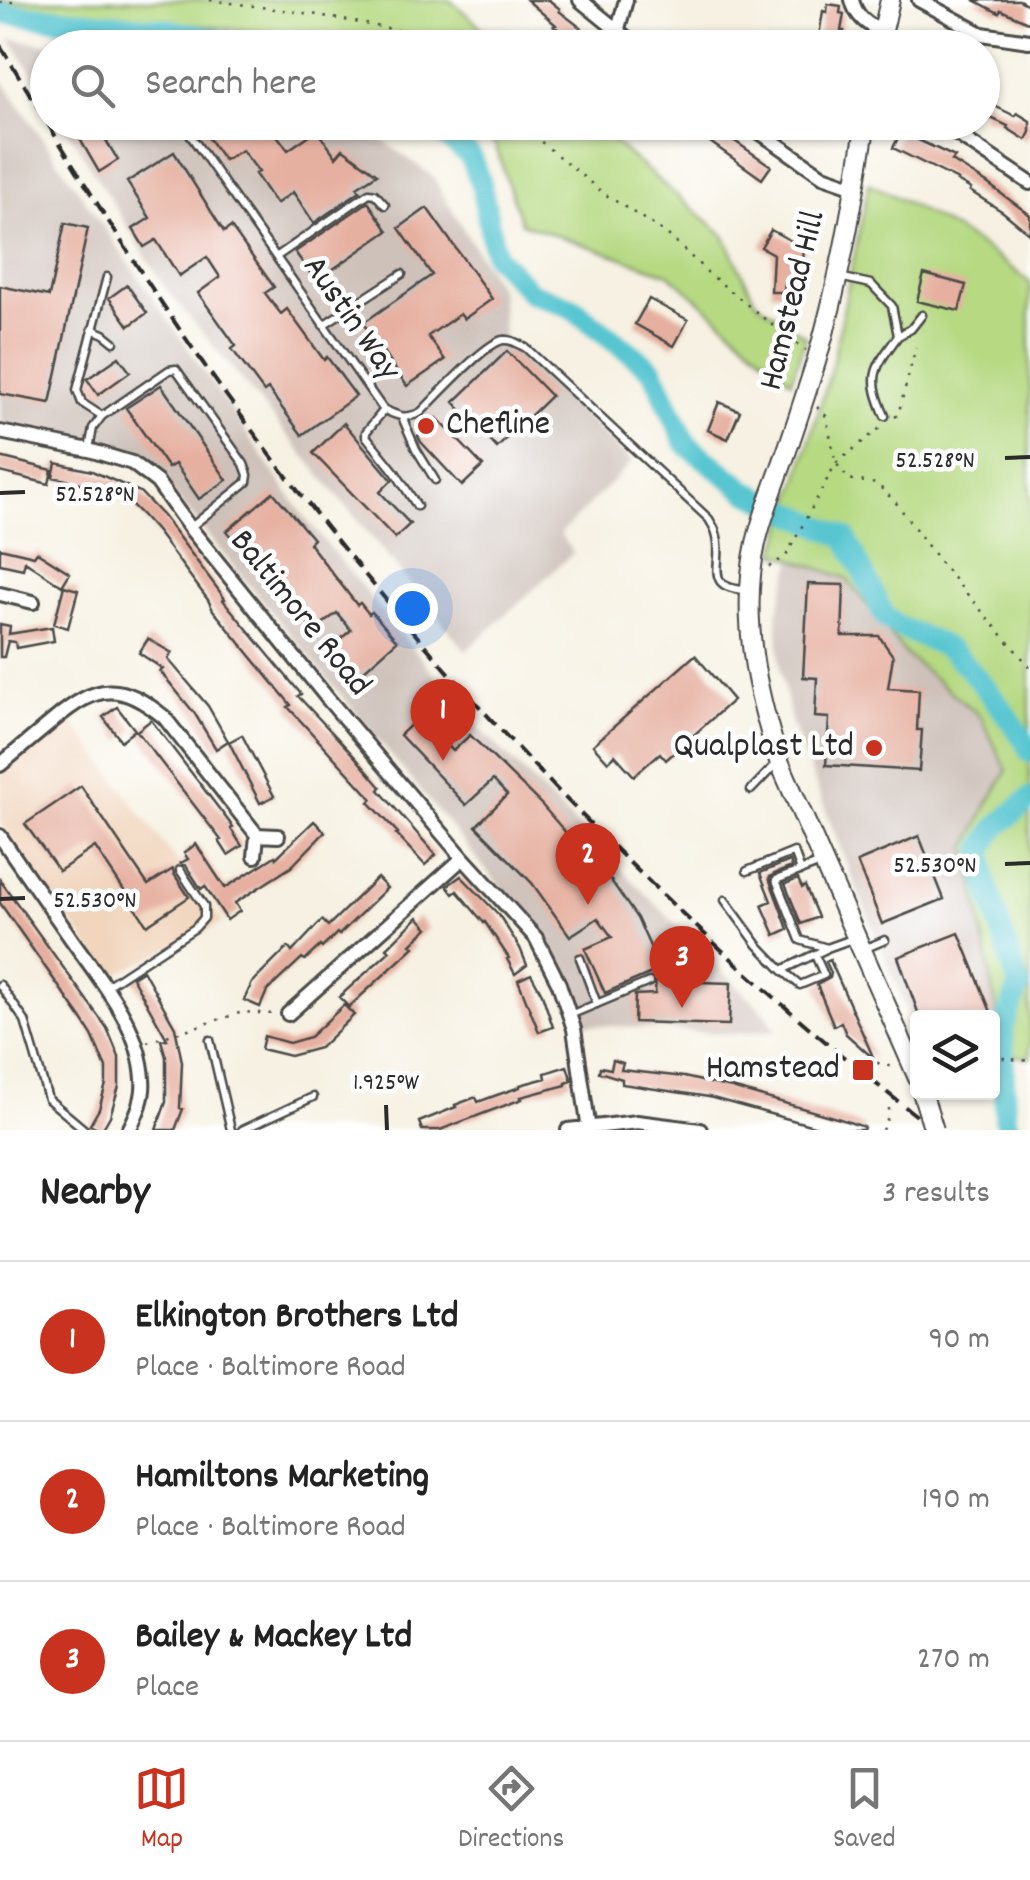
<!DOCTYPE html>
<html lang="en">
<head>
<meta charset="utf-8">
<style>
  body { margin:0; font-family:Dekko,sans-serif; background:#f6f6f6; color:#222 }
  .controls { position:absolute; right:30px; bottom:30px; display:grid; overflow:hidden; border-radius:10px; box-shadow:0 2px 8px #0004 }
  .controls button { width:90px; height:90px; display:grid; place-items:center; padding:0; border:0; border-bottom:2px solid #e0e0e0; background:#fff; color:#222; font:50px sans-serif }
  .you { position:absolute; left:412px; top:608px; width:35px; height:35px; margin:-25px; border:8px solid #fff; border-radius:50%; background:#1a73e8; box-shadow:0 0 0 15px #1a73e833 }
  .badge { display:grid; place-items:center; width:65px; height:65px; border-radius:50%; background:#c8321e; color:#fff; font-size:32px; font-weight:700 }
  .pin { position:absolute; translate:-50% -82px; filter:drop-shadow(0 2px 5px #0008) }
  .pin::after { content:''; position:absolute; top:52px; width:35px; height:30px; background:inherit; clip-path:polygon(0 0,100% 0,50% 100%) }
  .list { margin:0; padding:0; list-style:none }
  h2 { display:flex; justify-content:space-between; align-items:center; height:130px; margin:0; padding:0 40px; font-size:42px }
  h2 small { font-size:32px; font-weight:400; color:#767676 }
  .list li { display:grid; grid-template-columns:65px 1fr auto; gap:30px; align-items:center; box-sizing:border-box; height:160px; padding:0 40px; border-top:2px solid #e0e0e0 }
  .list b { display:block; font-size:38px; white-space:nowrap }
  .list p { margin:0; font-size:32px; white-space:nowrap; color:#767676 }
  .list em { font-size:32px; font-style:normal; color:#767676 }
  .icon { flex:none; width:55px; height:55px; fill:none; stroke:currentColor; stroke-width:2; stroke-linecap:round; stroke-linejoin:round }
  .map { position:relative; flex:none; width:1030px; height:1130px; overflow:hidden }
  .search { position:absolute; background:#fff; box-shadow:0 2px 8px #0004; left:30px; right:30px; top:30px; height:110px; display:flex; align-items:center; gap:25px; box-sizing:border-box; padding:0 35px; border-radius:55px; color:#767676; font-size:38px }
  .sheet { height:610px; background:#fff }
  nav { display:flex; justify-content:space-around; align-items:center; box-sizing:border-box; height:140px; border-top:2px solid #e0e0e0; background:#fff; font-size:28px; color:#767676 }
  nav a { display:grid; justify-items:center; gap:5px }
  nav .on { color:#c8321e }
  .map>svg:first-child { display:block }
</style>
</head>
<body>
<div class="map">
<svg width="1030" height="1130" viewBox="0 0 1030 1130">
  <rect width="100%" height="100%" fill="#fff"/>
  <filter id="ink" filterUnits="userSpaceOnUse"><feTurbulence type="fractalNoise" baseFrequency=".01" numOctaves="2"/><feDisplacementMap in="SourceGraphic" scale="20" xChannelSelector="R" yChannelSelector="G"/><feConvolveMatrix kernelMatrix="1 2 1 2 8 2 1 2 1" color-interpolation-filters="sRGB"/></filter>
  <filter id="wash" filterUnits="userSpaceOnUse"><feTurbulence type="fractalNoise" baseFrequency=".0048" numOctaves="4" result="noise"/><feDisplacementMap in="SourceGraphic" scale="40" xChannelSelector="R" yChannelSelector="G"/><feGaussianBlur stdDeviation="2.25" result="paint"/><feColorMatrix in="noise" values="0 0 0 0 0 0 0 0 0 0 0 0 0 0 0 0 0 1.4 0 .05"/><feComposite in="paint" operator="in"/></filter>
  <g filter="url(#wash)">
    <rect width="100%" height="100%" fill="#f6f1e2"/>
    <path fill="#f1d5bd" d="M 68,716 L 223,923 L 111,977 L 0,824 L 0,772 Z"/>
    <path fill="#cec1ba" d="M 10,38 L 63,47 L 48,48 L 47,98 Z
      M 0,77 L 306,519 L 477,726 L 768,1016 L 775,1030 L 731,1034 L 581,1024 L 568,984 L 542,937 L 161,479 L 133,459 L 0,428 Z
      M 63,123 L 348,123 L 367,129 L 432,176 L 500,290 L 504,339 L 632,462 L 560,534 L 573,553 L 466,651 L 166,289 Z
      M 793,559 L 845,578 L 906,655 L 981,717 L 1007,771 L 987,805 L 967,848 L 999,1026 L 993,1028 L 992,1018 L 918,1018 L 917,1035 L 840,847 L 792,724 L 780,669 L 777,614 Z"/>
    <path fill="#b6d982" stroke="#708256" stroke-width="2.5" d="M 0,0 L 450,0 L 504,47 L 318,47 L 297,36 L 0,4 Z
      M 455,123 L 591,123 L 724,235 L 755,300 L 806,337 L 791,381 L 669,274 L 521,223 L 495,144 Z
      M 869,183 C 926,213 981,241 1030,283 L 1030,1058 L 1005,1054 L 967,848 L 987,805 L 1007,771 L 981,717 L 906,655 L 846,578 L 776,553 L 832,366 Z"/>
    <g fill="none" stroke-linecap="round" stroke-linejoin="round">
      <path stroke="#59c6d1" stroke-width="22" d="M 0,13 L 166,29 L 254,48
        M 427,122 L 470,156 L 481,183 L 495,255 L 530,292 L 571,307 L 653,370 L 686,444 L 748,492 L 846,538 L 884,615 C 901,633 925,635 946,648 C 965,659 1020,730 1030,751
        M 1010,1130 L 1005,1119 L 1003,1027 L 1019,987 L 985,878 L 983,849 L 995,829 L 1030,798"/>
    </g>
    <g id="blocks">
      <path fill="#e6b0a0" d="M 527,0 L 549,0 L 560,9 L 559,11 L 607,48 L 582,48 L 554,26 L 556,25 Z
        M 974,0 L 1019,0 L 1030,6 L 1030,23 L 1001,10 L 999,13 Z
        M 828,4 L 841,6 L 840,13 L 844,14 L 841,31 L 844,31 L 840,48 L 821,48 L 823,37 L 819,36 L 823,11 L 827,12 Z
        M 982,100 L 1015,116 L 1017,113 L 1030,121 L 1030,132 L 1026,140 L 1007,128 L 1008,126 L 991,118 L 989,120 L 982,116 Z
        M 70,122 L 132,122 L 105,139 L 118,160 L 99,172 Z
        M 197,122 L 267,122 L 288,150 L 317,130 L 336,157 L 343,149 L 377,174 L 357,187 L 360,191 L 314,223 L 293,192 L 276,204 L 255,174 L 259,172 L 242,150 L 224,160 Z
        M 682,122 L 707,122 L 771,166 L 762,179 Z
        M 901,132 L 955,157 L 952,161 L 987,183 L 1030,215 L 1030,234 L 1003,212 L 970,191 L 971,189 L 957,181 L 958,180 L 893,148 Z
        M 174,152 L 224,232 L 231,227 L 274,287 L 265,293 L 281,314 L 287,309 L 324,360 L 327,357 L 356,396 L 302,435 L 268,389 L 264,392 L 232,349 L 236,346 L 198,293 L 220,277 L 207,257 L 179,276 L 156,240 L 144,247 L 133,229 L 150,218 L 127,182 Z
        M 368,202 L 388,231 L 316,281 L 295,252 Z
        M 427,208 L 492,299 L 464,319 L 460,314 L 428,336 L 445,360 L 407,386 L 363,323 L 432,275 L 399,228 Z
        M 65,223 L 88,228 L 50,403 L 0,394 L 0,286 L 49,296 Z
        M 771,230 L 804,248 L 801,284 L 785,283 L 784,292 L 771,292 L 773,254 L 761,247 Z
        M 924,274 L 966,285 L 959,311 L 917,301 Z
        M 127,285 L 147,313 L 129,326 L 109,298 Z
        M 649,299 L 688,320 L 674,346 L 635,324 Z
        M 507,351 L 551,396 L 497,448 L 454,402 Z
        M 119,357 L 130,372 L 98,395 L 87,379 Z
        M 161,385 L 227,480 L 199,499 L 175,464 L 168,468 L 126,408 Z
        M 719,402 L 740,411 L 728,439 L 708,430 Z
        M 437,418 L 483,466 L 462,486 L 421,442 L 418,436 Z
        M 344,423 L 392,480 L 380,492 L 410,524 L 395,538 L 313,453 Z
        M 0,457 L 52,470 L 49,484 L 0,472 Z
        M 56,463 L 92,471 L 140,492 L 163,516 L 220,592 L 225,599 L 223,600 L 301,694 L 298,696 L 355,757 L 381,787 L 379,790 L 436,855 L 425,865 L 396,834 L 398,833 L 369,802 L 372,799 L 288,707 L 291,705 L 213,610 L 208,600 L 157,532 L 141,514 L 131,504 L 112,495 L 88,485 L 53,477 Z
        M 273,492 L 313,539 L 309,543 L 357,605 L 360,603 L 369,614 L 372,612 L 397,641 L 353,680 L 328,650 L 351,630 L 337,613 L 313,631 L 277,583 L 253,557 L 251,559 L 227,531 Z
        M 0,548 L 34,556 L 37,552 L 70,573 L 62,586 L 25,561 L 23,569 L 0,564 Z
        M 808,584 L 844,585 L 842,636 L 879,636 L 893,656 L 888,688 L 919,690 L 917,730 L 922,730 L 919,771 L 826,765 L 829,718 L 815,717 L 817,678 L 803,677 Z
        M 64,586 L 78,590 L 68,628 L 54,624 Z
        M 0,624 L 10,626 L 9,634 L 52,627 L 54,641 L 16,648 L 15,642 L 8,641 L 4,657 L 0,657 Z
        M 148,639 L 172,653 L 168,659 L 208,706 L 228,741 L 216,749 L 195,714 L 160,671 L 163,669 L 139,653 Z
        M 695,655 L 733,700 L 666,760 L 660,753 L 634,776 L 615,755 L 608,762 L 593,745 Z
        M 117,707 L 135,730 L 121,741 L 103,717 Z
        M 420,716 L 453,751 L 470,735 L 541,804 L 587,857 L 592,853 L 637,918 L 666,981 L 731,983 L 729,1025 L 634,1022 L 635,995 L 655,994 L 656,971 L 605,993 L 585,949 L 612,937 L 598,918 L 570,936 L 532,883 L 476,826 L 507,795 L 493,780 L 466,805 L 400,735 Z
        M 151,720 L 233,827 L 231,829 L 242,846 L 228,855 L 219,841 L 221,840 L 137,731 Z
        M 242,735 L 274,796 L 260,803 L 229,742 Z
        M 81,786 L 148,885 L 173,869 L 174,874 L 189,897 L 147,925 L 95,847 L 59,871 L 25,824 Z
        M 314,821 L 325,832 L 291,867 L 235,903 L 240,911 L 227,920 L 205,886 L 201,889 L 186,866 L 181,863 L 188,859 L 184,853 L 196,844 L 225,888 L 275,856 L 276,858 Z
        M 919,836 L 944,899 L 882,924 L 857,862 Z
        M 790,861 L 792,867 L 774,874 L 769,878 L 788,929 L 775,935 L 762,905 L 771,901 L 760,873 Z
        M 461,876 L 499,915 L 520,948 L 527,965 L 515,974 L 507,959 L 509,958 L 485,922 L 484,923 L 457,891 L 453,894 L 447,886 Z
        M 377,878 L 387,888 L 339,935 L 337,933 L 322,948 L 320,946 L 305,960 L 302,958 L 267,991 L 260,1007 L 244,1000 L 252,983 L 288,947 L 292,952 L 322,920 L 328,926 Z
        M 798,879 L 802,888 L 805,886 L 818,917 L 801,924 L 785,884 Z
        M 0,880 L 107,1028 L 119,1057 L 119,1086 L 110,1116 L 102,1130 L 90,1125 L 99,1109 L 106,1084 L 106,1068 L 92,1035 L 81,1018 L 0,903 Z
        M 418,917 L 428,928 L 411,944 L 414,947 L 349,1007 L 339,997 L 390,951 L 387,948 Z
        M 959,933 L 991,1012 L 988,1018 L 920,1018 L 898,957 Z
        M 830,960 L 874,1059 L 846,1034 L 841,1022 L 834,1026 L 817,985 L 830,978 L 831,973 L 826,962 Z
        M 143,970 L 175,1027 L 182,1062 L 180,1108 L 183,1109 L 175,1130 L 156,1130 L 166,1102 L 166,1057 L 161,1040 L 167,1039 L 132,977 Z
        M 531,974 L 542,994 L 553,1027 L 539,1032 L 518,980 Z
        M 344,1005 L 354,1015 L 320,1048 L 290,1056 L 261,1049 L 264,1036 L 289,1043 L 310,1037 Z
        M 613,1060 L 623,1063 L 621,1070 L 684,1077 L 732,1088 L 840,1119 L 864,1127 L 863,1130 L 828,1130 L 709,1097 L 622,1084 L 622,1079 L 599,1072 L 600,1067 L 611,1069 Z
        M 567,1066 L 572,1081 L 566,1083 L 566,1085 L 521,1097 L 522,1099 L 440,1130 L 422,1130 L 419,1122 L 456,1107 L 455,1105 L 476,1097 L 478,1102 L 497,1095 L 520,1087 L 520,1085 L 546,1078 L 545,1073 Z"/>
    </g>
  </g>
  <g filter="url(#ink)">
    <use href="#blocks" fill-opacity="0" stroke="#494946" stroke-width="2.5"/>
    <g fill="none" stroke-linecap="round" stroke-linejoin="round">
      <defs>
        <path id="lane" d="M 181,122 L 383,409 C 397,416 406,420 421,412 C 436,397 485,343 503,340 C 512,339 518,344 526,348 L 709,519 C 711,523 715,528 716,533 C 726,562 699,589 749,590
          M 276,257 L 369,193 L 375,194 L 385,205
          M 839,277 L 871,284 L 892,306 L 898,336 C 873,370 868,376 885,416
          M 323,325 L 402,274
          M 92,329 L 104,334 L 114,342
          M 898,336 L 911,329 L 922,315
          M 384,410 L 366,432 L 366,436 L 395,472 L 417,506
          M 102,416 L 82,403 L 77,390 L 107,277
          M 402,417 L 416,449 L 435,480
          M 89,449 L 93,428 L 102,416 L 169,370 L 176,369 L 244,464 L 248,475 L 247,482 L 191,527
          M 751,790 L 778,762
          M 821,863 L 776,880 L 800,940 L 827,948 L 852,939
          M 747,871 L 794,852 L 801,871
          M 725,900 L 758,945 L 782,970 L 826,949
          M 864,949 L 885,940
          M 580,958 L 597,1004
          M 782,970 L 800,985 L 824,975 L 815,955
          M 0,985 L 25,1021 L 48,1099 L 85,1130
          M 105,987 L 195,928 L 204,918 L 204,906 L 180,870
          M 570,1015 L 649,982
          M 210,1040 L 231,1130
          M 242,1130 L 313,1097"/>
        <path id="street" d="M 580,0 L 639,48
          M 852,0 C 856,17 867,24 882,32
          M 919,0 L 982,34 L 1029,41
          M 617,32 L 626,0
          M 745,122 L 823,176 L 855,187
          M 939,122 L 1030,183
          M 0,432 L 89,450 L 132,463 L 157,482 L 190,528 L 328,699 L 463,858 L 536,938 L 559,984 L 574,1029 L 589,1130
          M 0,594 L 33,602
          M 0,765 C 18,750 36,735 54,720 C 97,684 120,681 164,717 L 257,835 L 255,856
          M 257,835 L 278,836
          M 0,836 C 23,870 47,903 70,937 C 100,980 140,1025 143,1079 C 145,1097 137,1114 129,1130
          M 288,1014 L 463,858
          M 568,1130 L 637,1122 L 700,1130"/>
        <path id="secondary" d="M 879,48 L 890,0
          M 866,122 C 853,203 839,284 816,362 C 806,393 796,425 785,456 C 775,485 763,513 756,543 C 740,616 756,691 779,761 L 918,1078"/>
      </defs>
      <use href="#lane" stroke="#494946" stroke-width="11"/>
      <use href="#street" stroke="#494946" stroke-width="18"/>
      <use href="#secondary" stroke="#494946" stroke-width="22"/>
      <path stroke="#494946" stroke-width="2.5" stroke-dasharray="2.5 8" stroke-linecap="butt" d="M 210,0 L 318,15 L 407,32 L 426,48
        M 0,2 L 13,2 L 15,0
        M 517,122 L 603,193 L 667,234 L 707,272 L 782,333 L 806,350
        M 817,407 L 826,416 L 836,463 L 848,479 L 877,484 L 897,504 L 942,565 L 1030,667
        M 895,417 L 898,415 L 916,347
        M 769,567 L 786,556 L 836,463 L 884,425
        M 147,1042 L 243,1012 L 274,1014
        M 992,1057 L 1030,1061
        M 867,1060 L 896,1068
        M 882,1130 L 889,1115 L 889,1100"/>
      <use href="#lane" stroke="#fff" stroke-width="6"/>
      <use href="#street" stroke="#fff" stroke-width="12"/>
      <use href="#secondary" stroke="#fff" stroke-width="18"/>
      <path stroke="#2b2b2b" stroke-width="4" stroke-dasharray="15 8" stroke-linecap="butt" d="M 0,45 C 65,152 130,260 203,363 C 344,562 505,746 683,914 C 764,990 847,1063 935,1130"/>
      <defs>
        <path id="secondary-bridge" d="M 922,1092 L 934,1130"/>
      </defs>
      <use href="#secondary-bridge" stroke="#494946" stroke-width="22" stroke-linecap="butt"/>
      <use href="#secondary-bridge" stroke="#fff" stroke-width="18"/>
    </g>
  </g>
  <path fill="none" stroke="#2b2b2b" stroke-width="4" d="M 1005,458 L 1030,457M 0,493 L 25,492M 1005,864 L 1030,863M 0,899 L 25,898M 386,1105 L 387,1130"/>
  <g fill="#c8321e" stroke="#fff" stroke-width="4">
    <circle cx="426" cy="426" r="10"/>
    <circle cx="874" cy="748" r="10"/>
    <rect x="851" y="1058" width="24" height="24" rx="5"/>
  </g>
  <g text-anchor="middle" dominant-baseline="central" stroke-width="9" stroke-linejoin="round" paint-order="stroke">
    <g font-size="35" fill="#2b2b2b" stroke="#fff">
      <text transform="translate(794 301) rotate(-76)">Hamstead Hill</text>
      <text transform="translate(350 319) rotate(55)">Austin Way</text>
      <text transform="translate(299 614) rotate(51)">Baltimore Road</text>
    </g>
    <g font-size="35" fill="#2b2b2b" stroke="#fff" text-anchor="end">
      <text x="446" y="426" text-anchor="start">Chefline</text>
      <text x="854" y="748">Qualplast Ltd</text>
      <text x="840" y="1070">Hamstead</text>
    </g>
  </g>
  <g font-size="25" text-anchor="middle" fill="#2b2b2b" stroke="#fff" stroke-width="9" stroke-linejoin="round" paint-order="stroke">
    <text x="935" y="467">52.528°N</text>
    <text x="95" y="501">52.528°N</text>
    <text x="935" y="872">52.530°N</text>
    <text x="95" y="907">52.530°N</text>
    <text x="386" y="1089">1.925°W</text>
  </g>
</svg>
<div class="controls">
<button><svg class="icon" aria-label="layers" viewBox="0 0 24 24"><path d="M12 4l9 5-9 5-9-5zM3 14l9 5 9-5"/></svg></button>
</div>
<div class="you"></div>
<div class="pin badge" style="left:443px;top:761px">1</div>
<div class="pin badge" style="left:588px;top:905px">2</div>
<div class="pin badge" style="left:682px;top:1008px">3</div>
<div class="search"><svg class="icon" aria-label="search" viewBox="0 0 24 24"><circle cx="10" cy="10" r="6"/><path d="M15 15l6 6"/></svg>Search here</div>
</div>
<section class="sheet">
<h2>Nearby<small>3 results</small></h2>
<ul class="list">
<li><span class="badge">1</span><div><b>Elkington Brothers Ltd</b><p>Place · Baltimore Road</p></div><em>90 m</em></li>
<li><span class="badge">2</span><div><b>Hamiltons Marketing</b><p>Place · Baltimore Road</p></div><em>190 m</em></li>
<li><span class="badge">3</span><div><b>Bailey &amp; Mackey Ltd</b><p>Place</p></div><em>270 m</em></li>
</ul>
</section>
<nav>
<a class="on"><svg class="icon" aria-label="map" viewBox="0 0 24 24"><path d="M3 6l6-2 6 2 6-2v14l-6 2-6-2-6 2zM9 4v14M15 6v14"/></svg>Map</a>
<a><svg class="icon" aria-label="directions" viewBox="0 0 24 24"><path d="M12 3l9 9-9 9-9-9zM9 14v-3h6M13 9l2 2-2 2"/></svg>Directions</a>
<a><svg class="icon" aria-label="saved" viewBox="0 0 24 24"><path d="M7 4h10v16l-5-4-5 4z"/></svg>Saved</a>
</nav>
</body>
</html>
